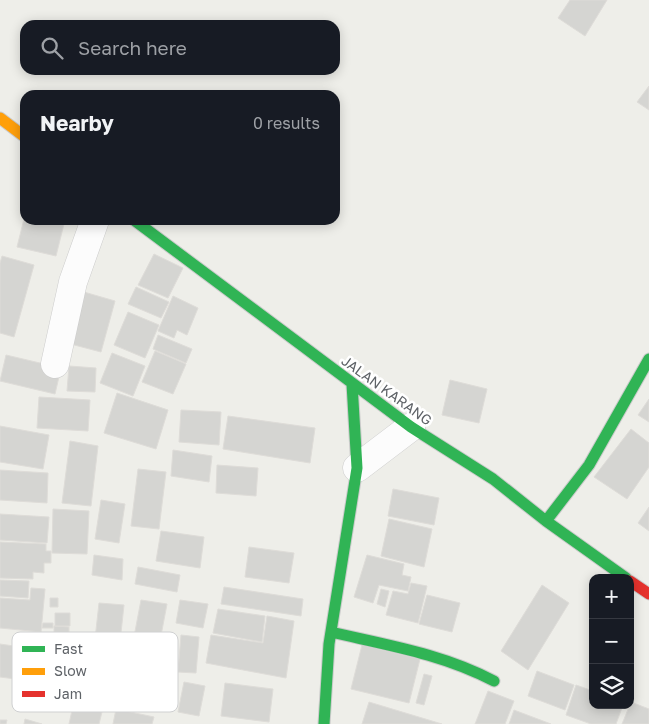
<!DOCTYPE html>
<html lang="en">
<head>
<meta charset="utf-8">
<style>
  body { margin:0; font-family:"Golos Text",sans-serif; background:#20242c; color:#f1f3f6 }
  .controls { position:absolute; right:15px; bottom:15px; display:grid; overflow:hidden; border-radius:10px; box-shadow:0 2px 12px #0003 }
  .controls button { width:45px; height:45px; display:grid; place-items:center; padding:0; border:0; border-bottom:1px solid #363941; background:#171b24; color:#f1f3f6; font:25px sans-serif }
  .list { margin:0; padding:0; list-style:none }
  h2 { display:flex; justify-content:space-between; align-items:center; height:65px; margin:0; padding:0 20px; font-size:21px }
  h2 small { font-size:16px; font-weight:400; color:#9ea1a6 }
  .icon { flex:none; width:28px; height:28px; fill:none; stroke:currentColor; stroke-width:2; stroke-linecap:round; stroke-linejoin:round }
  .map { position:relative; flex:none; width:649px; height:724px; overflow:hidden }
  .search { position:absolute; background:#171b24; box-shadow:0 2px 12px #0003; left:20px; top:20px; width:320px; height:55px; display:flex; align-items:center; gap:12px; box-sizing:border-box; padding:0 18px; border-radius:15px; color:#9ea1a6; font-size:19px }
  .panel { position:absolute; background:#171b24; box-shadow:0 2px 12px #0003; left:20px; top:90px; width:320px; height:135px; border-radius:15px }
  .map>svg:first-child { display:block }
</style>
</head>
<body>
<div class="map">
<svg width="649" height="724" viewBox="0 0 649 724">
  <rect width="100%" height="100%" fill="#eeeee9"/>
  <path fill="#d5d5d2" stroke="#dedcd8" d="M 570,0 L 607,0 L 585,36 L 558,18 Z
    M 649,86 L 649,110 L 637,102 Z
    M 25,215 L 25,220 L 65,220 L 56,256 L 17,247 Z
    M 154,254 L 183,268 L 168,298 L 138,285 Z
    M 2,256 L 34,265 L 14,337 L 0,333 L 0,263 Z
    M 136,287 L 169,302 L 161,318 L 128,304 Z
    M 77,290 L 115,301 L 101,352 L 63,342 Z
    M 173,296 L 198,308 L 187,335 L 177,330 L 174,338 L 158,331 Z
    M 128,312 L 159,325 L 145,358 L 114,345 Z
    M 158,335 L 192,349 L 186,363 L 153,349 Z
    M 155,351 L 186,364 L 173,394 L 142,382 Z
    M 112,353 L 145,366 L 133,396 L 100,383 Z
    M 6,355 L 61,368 L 55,394 L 0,381 Z
    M 69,366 L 96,368 L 95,392 L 67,391 Z
    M 450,380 L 487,389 L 479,423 L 442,415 Z
    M 117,393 L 168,410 L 156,449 L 104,433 Z
    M 39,397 L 90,400 L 88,431 L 37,428 Z
    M 649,399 L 649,422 L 638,415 Z
    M 181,410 L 221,412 L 219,445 L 179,442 Z
    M 228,416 L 315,428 L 310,463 L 223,449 Z
    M 0,426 L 49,435 L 43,469 L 0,462 Z
    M 631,429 L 649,443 L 649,467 L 627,499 L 594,477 Z
    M 70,441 L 98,446 L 91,506 L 62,503 Z
    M 173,450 L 212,456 L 209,482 L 171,476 Z
    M 217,465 L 258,468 L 256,496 L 216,493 Z
    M 138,469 L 166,472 L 159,529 L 131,526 Z
    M 0,470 L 48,473 L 47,503 L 0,500 Z
    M 393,489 L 439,498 L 434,525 L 388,516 Z
    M 101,500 L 125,504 L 119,543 L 95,539 Z
    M 649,507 L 649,531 L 638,523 Z
    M 53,509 L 89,511 L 87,554 L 52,553 Z
    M 0,514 L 49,517 L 47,543 L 0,540 Z
    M 389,519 L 432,529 L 424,567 L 381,556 Z
    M 161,531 L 204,537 L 200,568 L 156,561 Z
    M 0,542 L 46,544 L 46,551 L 51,551 L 51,563 L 44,563 L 44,573 L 33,572 L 33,579 L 0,578 Z
    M 249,547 L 294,553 L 289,583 L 245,577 Z
    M 94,555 L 123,559 L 122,580 L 92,575 Z
    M 367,555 L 404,564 L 402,575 L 411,577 L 408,591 L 379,585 L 373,603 L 354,597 Z
    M 138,567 L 180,575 L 177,592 L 135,584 Z
    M 0,580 L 29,581 L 28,598 L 0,596 Z
    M 411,583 L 427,586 L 418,623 L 386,615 L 393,591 L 408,594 Z
    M 542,585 L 569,603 L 528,670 L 501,651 Z
    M 224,587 L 303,599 L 301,616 L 221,604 Z
    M 31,588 L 45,589 L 41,632 L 0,628 L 0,598 L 30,600 Z
    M 381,589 L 389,591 L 385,607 L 377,604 Z
    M 427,595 L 460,603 L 452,632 L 419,624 Z
    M 50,598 L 58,598 L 58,607 L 50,607 Z
    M 141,600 L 167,604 L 159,646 L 133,642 Z
    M 180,600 L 208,604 L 203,628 L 176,623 Z
    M 99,603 L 124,605 L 119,651 L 94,648 Z
    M 218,609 L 265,616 L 262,642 L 213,633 Z
    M 55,613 L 70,613 L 70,626 L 55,626 Z
    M 267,616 L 294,621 L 286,678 L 206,663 L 211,635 L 263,643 Z
    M 43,623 L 53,623 L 53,628 L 42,628 Z
    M 54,626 L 69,627 L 69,633 L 54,632 Z
    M 181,635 L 199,637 L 196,673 L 178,672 Z
    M 0,644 L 35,649 L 30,681 L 0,677 Z
    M 362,645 L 420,659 L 409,703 L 351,689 Z
    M 537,671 L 574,685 L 565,710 L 528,696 Z
    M 424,674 L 432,676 L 424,705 L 416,703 Z
    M 184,682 L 205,686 L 199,716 L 178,712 Z
    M 225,683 L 273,689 L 269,722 L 221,716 Z
    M 576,685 L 593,691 L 593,705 L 623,705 L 616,724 L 591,724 L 566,715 Z
    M 488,691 L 514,701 L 505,724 L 475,724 Z
    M 369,702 L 442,724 L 362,724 Z
    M 631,702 L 649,709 L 649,724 L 622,724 Z
    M 73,706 L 102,712 L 99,724 L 69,724 Z
    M 116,709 L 154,717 L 152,724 L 113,724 Z
    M 514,710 L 551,724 L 509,724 Z
    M 25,719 L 42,724 L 24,724 Z
    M 0,720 L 7,720 L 6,724 L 0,724 Z"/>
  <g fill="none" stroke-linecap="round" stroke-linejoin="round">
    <defs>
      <path id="street" d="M 55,364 L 73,282 L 95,220
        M 357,468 L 411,427"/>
      <path id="fast" d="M 134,220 L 411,427 L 493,479 L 546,521 L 626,578
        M 546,521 L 589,465 L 649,359
        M 331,632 C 387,645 443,654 494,681
        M 324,724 L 329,644 L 357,468 L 352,384"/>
      <path id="slow" d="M 0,118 L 25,137"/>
      <path id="jam" d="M 630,581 L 649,594"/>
    </defs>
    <use href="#street" stroke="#cbcbcb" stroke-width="29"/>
    <use href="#fast" stroke="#cbcbcb" stroke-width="13"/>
    <use href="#slow" stroke="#cbcbcb" stroke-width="13"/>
    <use href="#jam" stroke="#cbcbcb" stroke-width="13"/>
    <use href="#street" stroke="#fcfcfc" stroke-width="28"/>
    <use href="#fast" stroke="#30b455" stroke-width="11"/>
    <use href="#slow" stroke="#ff9f0a" stroke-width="11"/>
    <use href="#jam" stroke="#e5322d" stroke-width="11"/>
  </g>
  <g text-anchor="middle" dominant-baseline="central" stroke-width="5" stroke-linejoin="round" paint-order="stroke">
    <g font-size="14" fill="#5e6267" stroke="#fff">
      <text transform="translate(387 390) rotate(36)">JALAN KARANG</text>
    </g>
  </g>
  <rect x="12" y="632" width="166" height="80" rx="8" fill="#fff" stroke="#cfd0d1" stroke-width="1"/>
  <rect x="22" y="646" width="23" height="6" fill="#30b455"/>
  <rect x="22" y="668" width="23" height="7" fill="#ff9f0a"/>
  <rect x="22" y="691" width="23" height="6" fill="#e5322d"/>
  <g font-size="14" fill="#5e6267">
    <text x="54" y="654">Fast</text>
    <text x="54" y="676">Slow</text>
    <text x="54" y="699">Jam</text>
  </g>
</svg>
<div class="controls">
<button>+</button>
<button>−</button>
<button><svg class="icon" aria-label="layers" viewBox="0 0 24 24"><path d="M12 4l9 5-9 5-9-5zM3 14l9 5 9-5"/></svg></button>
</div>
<div class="search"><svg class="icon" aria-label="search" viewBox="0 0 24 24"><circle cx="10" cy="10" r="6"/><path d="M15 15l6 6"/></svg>Search here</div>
<section class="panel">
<h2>Nearby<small>0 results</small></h2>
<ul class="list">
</ul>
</section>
</div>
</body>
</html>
